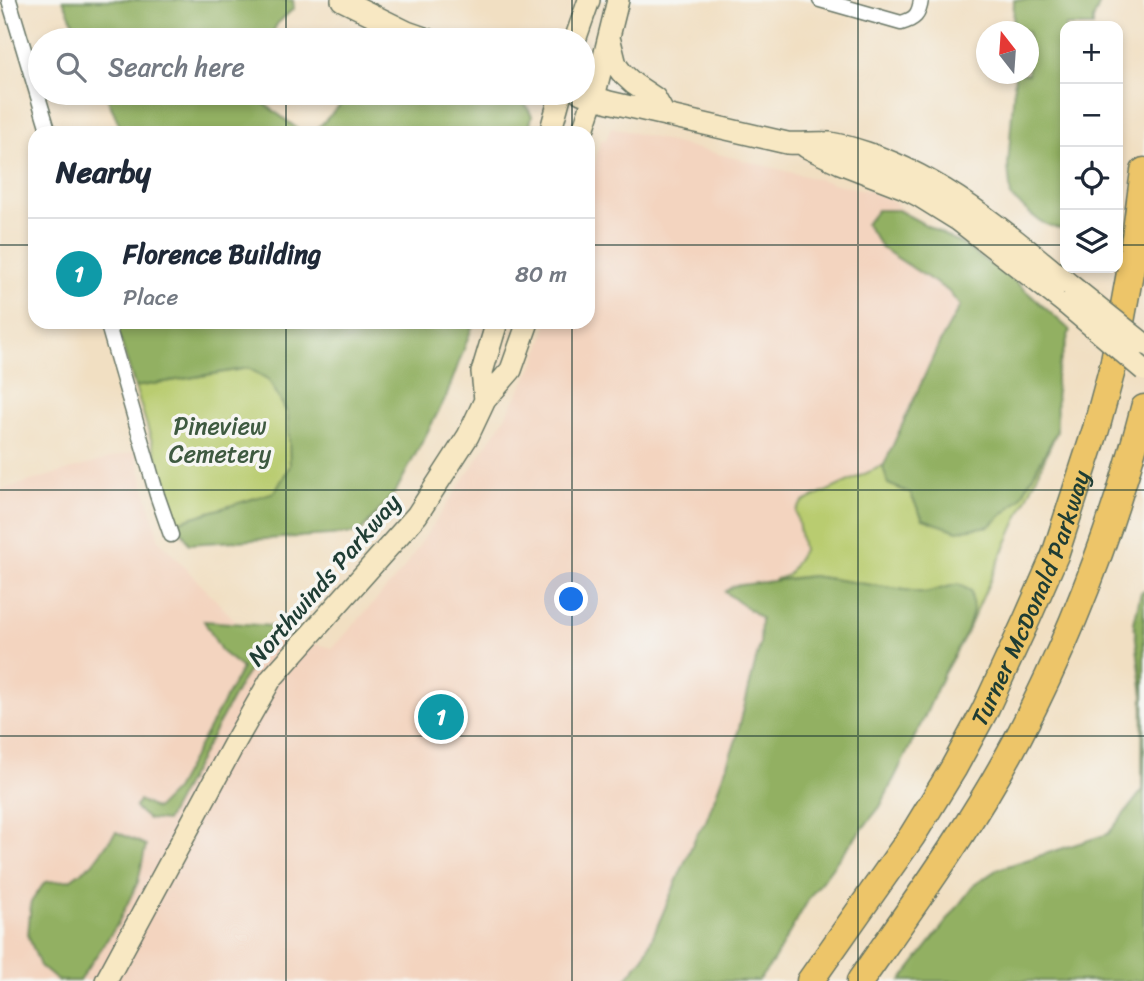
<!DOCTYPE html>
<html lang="en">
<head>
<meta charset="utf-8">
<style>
  body { margin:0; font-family:Sriracha,sans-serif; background:#f6f6f7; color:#1f2937 }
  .controls { position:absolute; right:21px; top:21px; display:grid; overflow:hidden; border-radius:14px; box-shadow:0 4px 10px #0003 }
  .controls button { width:63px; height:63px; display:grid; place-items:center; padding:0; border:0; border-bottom:2px solid #e0e1e3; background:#fff; color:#1f2937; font:35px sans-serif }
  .compass { position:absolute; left:976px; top:21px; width:63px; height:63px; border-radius:50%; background:#fff; box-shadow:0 4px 10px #0003; rotate:343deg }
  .you { position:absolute; left:572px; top:600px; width:24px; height:24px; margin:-18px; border:5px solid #fff; border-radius:50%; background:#1a73e8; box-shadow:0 0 0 10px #1a73e833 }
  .badge { display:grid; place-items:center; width:46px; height:46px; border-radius:50%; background:#1f6fb2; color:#fff; font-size:23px; font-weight:700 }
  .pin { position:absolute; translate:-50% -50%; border:4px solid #fff; box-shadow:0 2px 7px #0006 }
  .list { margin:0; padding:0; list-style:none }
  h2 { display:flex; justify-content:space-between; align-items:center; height:91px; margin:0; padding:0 28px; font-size:30px }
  h2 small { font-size:23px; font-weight:400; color:#747a83 }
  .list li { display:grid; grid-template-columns:46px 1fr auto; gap:21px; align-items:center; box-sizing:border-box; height:112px; padding:0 28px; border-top:2px solid #e0e1e3 }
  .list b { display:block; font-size:26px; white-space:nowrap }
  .list p { margin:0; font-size:23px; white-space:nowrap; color:#747a83 }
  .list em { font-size:23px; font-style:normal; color:#747a83 }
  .icon { flex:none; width:38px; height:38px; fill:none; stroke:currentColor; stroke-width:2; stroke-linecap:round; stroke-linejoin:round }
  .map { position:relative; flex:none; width:1144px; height:981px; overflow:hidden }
  .search { position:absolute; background:#fff; box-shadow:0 4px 10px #0003; left:28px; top:28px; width:567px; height:77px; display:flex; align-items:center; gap:18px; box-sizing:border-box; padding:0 24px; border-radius:38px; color:#747a83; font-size:26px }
  .panel { position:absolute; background:#fff; box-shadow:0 4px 10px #0003; left:28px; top:126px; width:567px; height:203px; border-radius:21px }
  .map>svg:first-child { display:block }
</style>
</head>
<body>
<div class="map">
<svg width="1144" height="981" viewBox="0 0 1144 981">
  <rect width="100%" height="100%" fill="#f6f6f2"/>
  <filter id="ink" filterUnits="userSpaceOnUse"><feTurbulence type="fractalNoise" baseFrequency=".0143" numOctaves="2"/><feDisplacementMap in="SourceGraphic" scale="14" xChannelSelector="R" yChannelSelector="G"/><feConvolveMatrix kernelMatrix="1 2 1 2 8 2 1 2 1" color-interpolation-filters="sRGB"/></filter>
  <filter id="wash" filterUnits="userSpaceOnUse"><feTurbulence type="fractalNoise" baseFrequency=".00686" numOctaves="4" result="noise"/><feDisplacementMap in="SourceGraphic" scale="28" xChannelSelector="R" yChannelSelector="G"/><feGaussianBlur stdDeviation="1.57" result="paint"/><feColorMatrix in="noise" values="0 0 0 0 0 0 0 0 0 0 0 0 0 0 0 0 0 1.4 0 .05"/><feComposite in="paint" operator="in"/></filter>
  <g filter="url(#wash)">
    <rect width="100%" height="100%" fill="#f1dfc2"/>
    <path fill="#f3d4bf" d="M 611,127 L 845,186 L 874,192 L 874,194 L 887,197 L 984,276 L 643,981 L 0,981 L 0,490 L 135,451 L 159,540 L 241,627 L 333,648 L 402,571 L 501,424 L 536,361 L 548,322 L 588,322 L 588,187 L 601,140 L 606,140 Z"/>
    <path fill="#b9cc70" stroke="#6c8452" stroke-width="2" d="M 249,368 L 269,380 L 288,414 L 290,466 L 275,492 L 177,522 L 135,387 Z
      M 1057,431 L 967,632 L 973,611 L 958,585 L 925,593 L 812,576 L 774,580 L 788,575 L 803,550 L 796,511 L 803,502 L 884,465 L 888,484 L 910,492 L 923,519 L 1020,499 Z"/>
    <path fill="#92b062" stroke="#58764b" stroke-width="2" d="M 63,0 L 293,0 L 294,8 L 277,24 L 269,40 L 81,40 Z
      M 1014,0 L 1101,0 L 1093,20 L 1093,26 L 1065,26 L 1065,228 C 1043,230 1027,210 1011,197 L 1008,166 L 1015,74 L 1028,74 L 1028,32 L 1013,31 Z
      M 105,93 L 262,93 L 258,99 L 303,133 L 123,133 Z
      M 349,93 L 503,93 L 524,102 L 532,116 L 528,133 L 313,133 L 348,97 Z
      M 877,210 L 898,210 L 958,242 L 1016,282 L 1070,330 L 1056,376 L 1057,431 L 1020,499 L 990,526 L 957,531 L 923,519 L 910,493 L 888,484 L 883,467 L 939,344 L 960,306 L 948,291 L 882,248 L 866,224 Z
      M 115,322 L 474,322 L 446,397 L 396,491 L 360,533 L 189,544 L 177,522 L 275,492 L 290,466 L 288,414 L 269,380 L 248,368 L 135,387 Z
      M 812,576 L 925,593 L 958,584 L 971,591 L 973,611 L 967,632 L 943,675 L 924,718 L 880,807 L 842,854 L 810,897 L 772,963 L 758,981 L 624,981 L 644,957 L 696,836 L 706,821 L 736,740 L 760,644 L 761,618 L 725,592 L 733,586 Z
      M 1144,591 L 1144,981 L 901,981 L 974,885 L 998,869 L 1108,834 L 1142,791 L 1143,695 L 1134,623 L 1141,592 Z
      M 204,621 L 284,627 L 268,643 L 240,684 L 166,821 L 148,819 L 135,808 L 139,800 L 156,809 L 175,790 L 242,668 L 222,652 Z
      M 116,832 L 146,845 L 138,882 L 117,925 L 79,981 L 58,981 L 40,966 L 28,935 L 31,902 L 45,882 L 70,880 L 92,864 Z"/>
  </g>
  <g filter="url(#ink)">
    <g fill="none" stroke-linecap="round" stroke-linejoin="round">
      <defs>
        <path id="street" d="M 9,0 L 49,133
          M 820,0 L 901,23 C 915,19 919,15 921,0
          M 107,322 L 157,495 L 171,535"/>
        <path id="secondary" d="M 342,0 L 407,32 L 430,40
          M 575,40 L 589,0
          M 610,41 L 616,65 L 622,73 L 634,84 L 655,98 L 664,114
          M 581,93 L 609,102 L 787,143 C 801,144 816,142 830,143 C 843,145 855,149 867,153 C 945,179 1008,233 1070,285
          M 550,133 L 561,93
          M 582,133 L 594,97 L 618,0
          M 806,147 L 840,163 L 902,187 L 921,197 L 958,220 L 1066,304
          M 485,400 L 482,372 L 497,322
          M 106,981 L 234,744 L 271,679 L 417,515 L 468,436 L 485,400 L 511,370 L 528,322"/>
        <g id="highway">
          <path id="s1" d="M 810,981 L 912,836 L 953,769 L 984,712 L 1027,619 L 1055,555 L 1096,429 L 1113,366 L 1131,267 L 1144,171"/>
          <path d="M 860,981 C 916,901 974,822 1019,736 C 1073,632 1115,521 1144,408"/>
        </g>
      </defs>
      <use href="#street" stroke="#687666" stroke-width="17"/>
      <use href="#secondary" stroke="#687666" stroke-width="24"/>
      <use href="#highway" stroke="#687666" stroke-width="29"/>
      <use href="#street" stroke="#fff" stroke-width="14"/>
      <use href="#secondary" stroke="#f8e8c3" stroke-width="21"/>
      <use href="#highway" stroke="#edc569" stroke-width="26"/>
      <defs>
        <path id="secondary-bridge" d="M 1070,285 L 1144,344
          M 1066,304 L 1144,370"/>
      </defs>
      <use href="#secondary-bridge" stroke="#687666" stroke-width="24" stroke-linecap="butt"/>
      <use href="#secondary-bridge" stroke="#f8e8c3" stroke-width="21"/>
    </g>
  </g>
  <path fill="none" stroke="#1f3d34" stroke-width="2" stroke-opacity="0.55" d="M 286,0 L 286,40M 572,0 L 572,40M 858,0 L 858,981M 286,93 L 286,133M 572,93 L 572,133M 0,245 L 35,245M 588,245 L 1065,245M 1118,245 L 1144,245M 286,322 L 286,981M 572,322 L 572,981M 0,490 L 1144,490M 0,736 L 1144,736"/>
  <g text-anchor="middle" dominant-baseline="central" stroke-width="7" stroke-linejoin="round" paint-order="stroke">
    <g font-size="24" fill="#3e5a40" stroke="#f6f6f2">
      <text x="220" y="426">Pineview<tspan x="220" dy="28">Cemetery</tspan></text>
    </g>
    <g font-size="24" fill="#1f3d34" stroke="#f6f6f2">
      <text transform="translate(324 580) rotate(-49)">Northwinds Parkway</text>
      <text stroke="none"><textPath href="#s1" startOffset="444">Turner McDonald Parkway</textPath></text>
    </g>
  </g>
</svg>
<div class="controls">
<button>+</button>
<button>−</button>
<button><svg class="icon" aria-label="locate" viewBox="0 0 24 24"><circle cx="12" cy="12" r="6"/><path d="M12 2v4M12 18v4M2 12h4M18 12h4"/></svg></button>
<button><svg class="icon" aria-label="layers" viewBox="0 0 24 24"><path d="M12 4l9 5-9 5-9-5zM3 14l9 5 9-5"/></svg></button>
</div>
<svg class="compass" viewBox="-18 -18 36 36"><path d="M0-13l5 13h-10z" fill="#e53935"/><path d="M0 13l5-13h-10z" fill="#747a83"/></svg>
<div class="you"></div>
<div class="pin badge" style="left:441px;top:717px;background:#0f9aa8">1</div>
<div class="search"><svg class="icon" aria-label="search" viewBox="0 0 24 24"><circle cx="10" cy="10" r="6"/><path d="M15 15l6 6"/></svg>Search here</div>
<section class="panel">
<h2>Nearby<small></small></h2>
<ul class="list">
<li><span class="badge" style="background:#0f9aa8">1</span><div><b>Florence Building</b><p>Place</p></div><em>80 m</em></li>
</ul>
</section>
</div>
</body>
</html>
